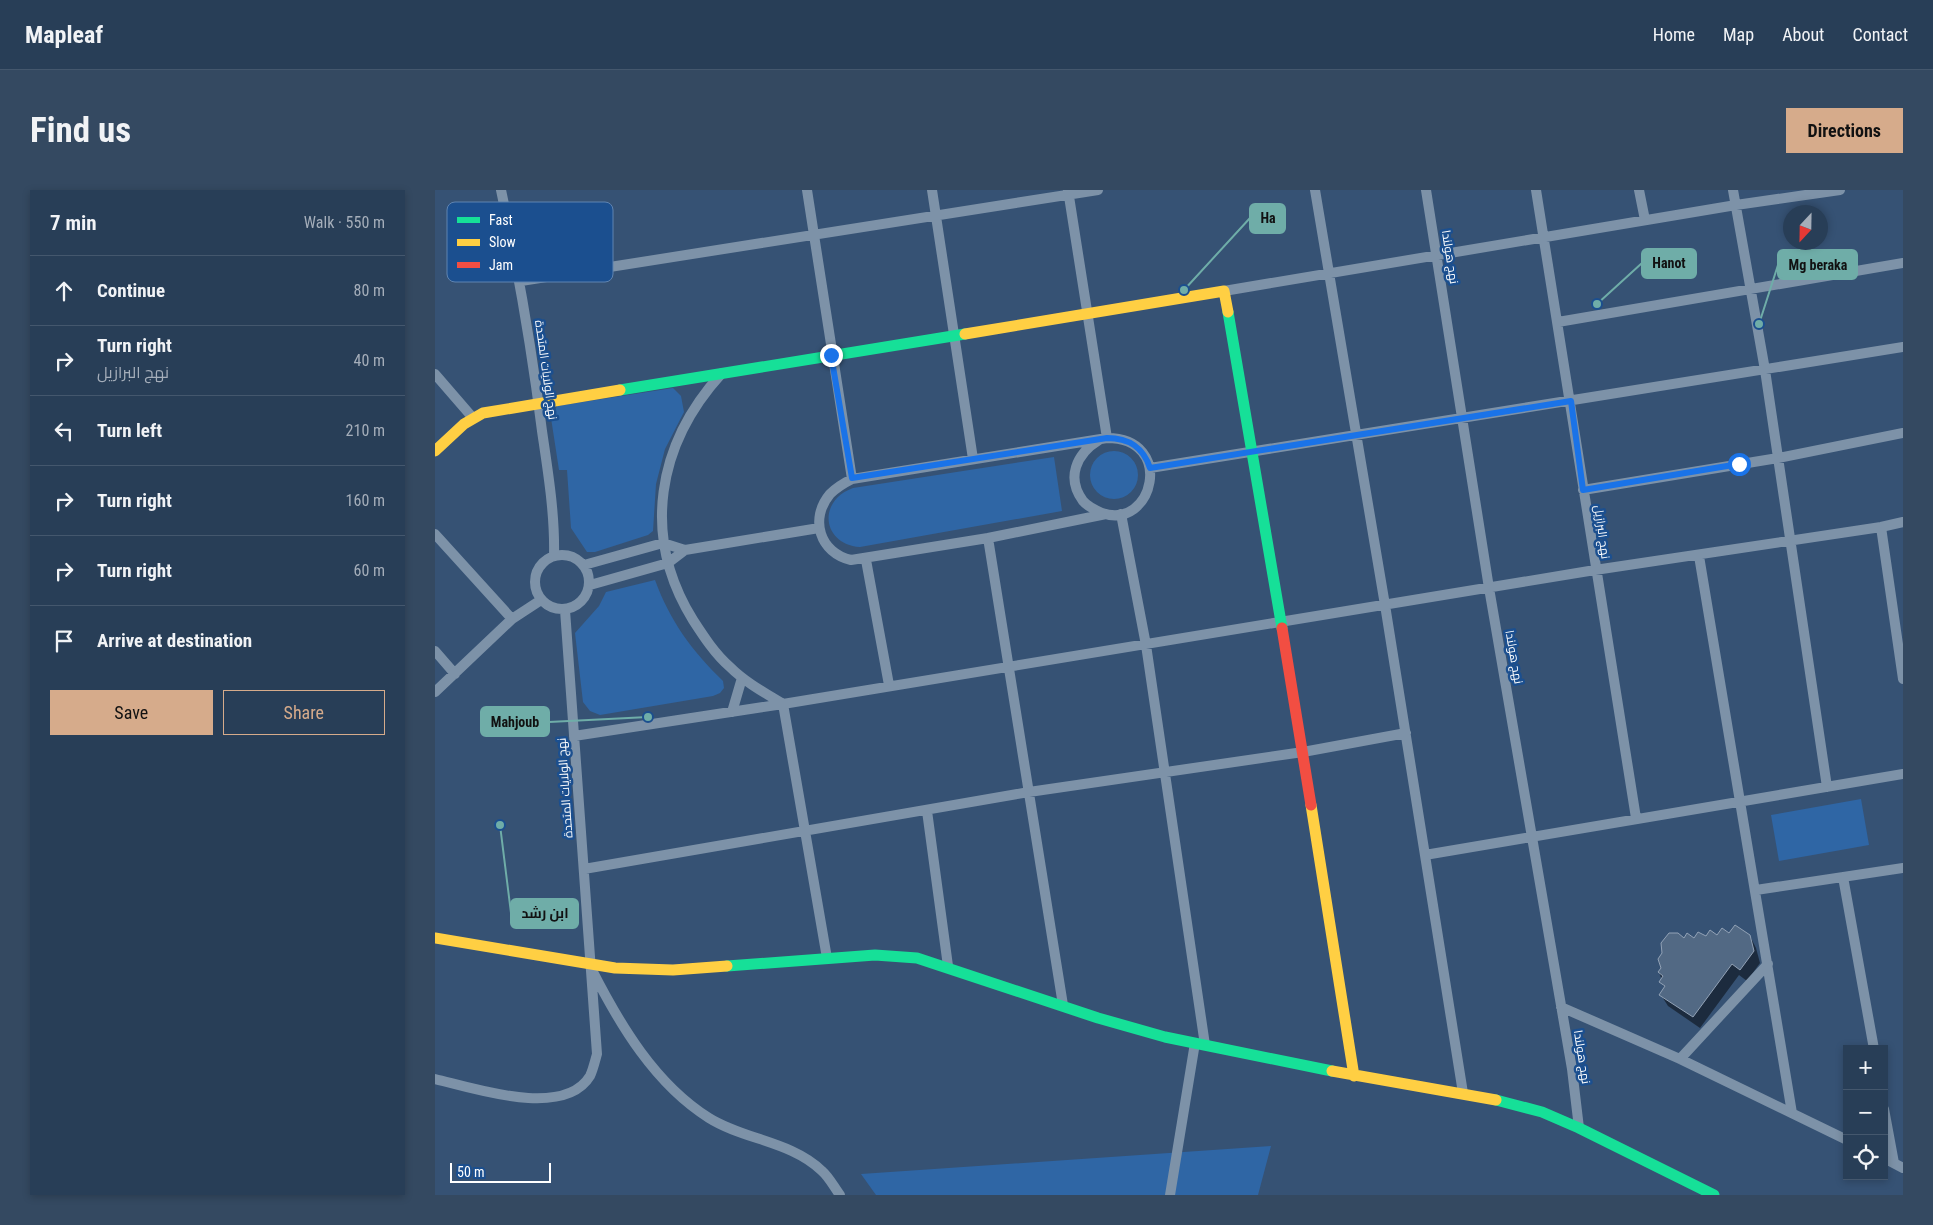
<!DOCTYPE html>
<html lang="en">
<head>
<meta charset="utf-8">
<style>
  body { margin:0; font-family:"Roboto Condensed",Cairo,sans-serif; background:#344961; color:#f1f3f6 }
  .controls { position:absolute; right:15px; bottom:15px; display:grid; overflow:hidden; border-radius:0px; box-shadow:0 2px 8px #0003 }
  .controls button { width:45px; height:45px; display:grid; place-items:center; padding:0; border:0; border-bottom:1px solid #44576d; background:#283e57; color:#f1f3f6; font:25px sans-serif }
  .compass { position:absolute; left:1348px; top:15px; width:45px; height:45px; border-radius:50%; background:#283e57; box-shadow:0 2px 8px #0003; rotate:202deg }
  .scale { position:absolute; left:15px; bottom:12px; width:101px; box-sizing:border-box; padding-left:5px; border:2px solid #fff; border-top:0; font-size:14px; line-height:18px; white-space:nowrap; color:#fff; -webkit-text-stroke:4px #1b4f8f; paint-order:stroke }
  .stop { position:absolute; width:15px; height:15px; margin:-11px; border:4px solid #1a73e8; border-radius:50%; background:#fff }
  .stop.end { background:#1a73e8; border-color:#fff; box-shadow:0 1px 5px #0008 }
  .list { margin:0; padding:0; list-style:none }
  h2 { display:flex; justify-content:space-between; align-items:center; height:65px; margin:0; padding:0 20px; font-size:21px }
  h2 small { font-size:16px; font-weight:400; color:#a5aeba }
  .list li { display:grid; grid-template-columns:32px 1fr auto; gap:15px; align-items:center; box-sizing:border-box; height:70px; padding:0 20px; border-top:1px solid #44576d }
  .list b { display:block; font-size:19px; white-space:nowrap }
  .list p { margin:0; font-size:16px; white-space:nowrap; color:#a5aeba }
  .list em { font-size:16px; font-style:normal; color:#a5aeba }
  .actions { display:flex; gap:10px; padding:15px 20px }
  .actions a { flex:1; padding:11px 0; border:1px solid #d6ab8b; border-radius:0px; text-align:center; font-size:18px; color:#d6ab8b }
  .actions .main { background:#d6ab8b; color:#111 }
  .icon { flex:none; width:28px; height:28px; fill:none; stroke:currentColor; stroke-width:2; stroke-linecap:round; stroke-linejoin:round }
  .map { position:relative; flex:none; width:1468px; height:1005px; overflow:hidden; border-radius:0px }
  header { display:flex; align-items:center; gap:30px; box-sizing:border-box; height:70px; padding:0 25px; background:#283e57; border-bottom:1px solid #44576d }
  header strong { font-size:24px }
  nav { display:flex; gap:28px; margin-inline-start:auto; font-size:18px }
  .intro { display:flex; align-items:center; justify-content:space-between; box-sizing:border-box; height:120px; padding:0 30px }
  h1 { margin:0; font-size:35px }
  .button { padding:12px 22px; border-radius:0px; background:#d6ab8b; color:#111; font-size:18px; font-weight:700 }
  main { display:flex; gap:30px; padding:0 30px }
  aside { flex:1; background:#283e57; border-radius:0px; box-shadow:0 2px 8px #0003 }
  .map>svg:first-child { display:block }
</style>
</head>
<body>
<header>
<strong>Mapleaf</strong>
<nav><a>Home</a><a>Map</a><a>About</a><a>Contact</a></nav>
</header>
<div class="intro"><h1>Find us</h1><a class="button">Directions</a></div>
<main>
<aside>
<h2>7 min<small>Walk · 550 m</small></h2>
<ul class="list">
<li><svg class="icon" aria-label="ahead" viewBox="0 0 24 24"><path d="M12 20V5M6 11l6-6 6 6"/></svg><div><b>Continue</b></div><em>80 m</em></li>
<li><svg class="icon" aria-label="right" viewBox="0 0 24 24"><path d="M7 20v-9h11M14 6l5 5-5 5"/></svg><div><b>Turn right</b><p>نهج البرازيل</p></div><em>40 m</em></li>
<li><svg class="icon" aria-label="left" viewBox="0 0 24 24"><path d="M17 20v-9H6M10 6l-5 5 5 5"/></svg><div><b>Turn left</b></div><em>210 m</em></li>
<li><svg class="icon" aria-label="right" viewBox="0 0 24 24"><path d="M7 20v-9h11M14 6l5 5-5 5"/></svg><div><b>Turn right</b></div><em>160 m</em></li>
<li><svg class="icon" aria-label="right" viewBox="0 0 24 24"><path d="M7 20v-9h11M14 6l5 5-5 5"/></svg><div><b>Turn right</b></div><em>60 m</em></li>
<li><svg class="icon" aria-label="arrive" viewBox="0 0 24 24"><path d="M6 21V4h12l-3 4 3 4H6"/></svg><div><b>Arrive at destination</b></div></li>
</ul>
<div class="actions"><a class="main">Save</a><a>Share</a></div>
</aside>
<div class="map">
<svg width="1468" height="1005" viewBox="0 0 1468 1005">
  <rect width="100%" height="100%" fill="#365274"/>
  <path fill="#2f66a5" d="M 238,198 L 246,206 L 249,222 L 230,259 L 221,294 L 218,341 L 213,345 L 160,362 L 152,362 L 136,338 L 132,280 L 124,280 L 116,228 L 122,216 Z
    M655 285a24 24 0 1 1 48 0a24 24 0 1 1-48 0Z
    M 619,267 L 627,321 L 425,357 C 387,354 382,311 418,298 Z
    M 220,390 C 235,431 257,461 288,491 L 289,498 L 285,503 L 278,506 L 165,525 L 155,521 L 148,512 L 140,443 L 164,416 L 171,402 Z
    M 1426,609 L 1434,655 L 1344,671 L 1336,625 Z
    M 836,956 L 823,1005 L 441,1005 L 426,984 Z"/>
  <path fill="#0007" d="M 1294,745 L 1315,746 L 1321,758 L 1325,773 L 1312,791 L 1304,785 L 1265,838 L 1233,816 L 1226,805 L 1230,799 L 1224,782 L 1250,749 Z"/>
  <path fill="#526984" stroke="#92a2b6" d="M 1300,735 L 1315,745 L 1319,761 L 1305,780 L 1297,774 L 1258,827 L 1224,805 L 1230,796 L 1224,792 L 1228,786 L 1223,782 L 1226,778 L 1223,769 L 1227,763 L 1226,753 L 1234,743 L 1243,743 L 1249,748 L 1252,743 L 1259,748 L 1263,742 L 1271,746 L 1275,740 L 1282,745 L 1287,738 L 1294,743 Z"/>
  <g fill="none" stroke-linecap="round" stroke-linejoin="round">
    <path stroke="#7d92a8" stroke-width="10" d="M 66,0 C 83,80 97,160 107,241 C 113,282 120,324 119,366
      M 372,0 L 417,289
      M 497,0 L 538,269
      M 633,0 L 672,248
      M 880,0 L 950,415 L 1028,903
      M 991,0 L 1054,398 L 1137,879 L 1144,938
      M 1101,0 L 1201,628
      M 1204,0 L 1210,30
      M 1298,0 L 1330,180 L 1392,597
      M 86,91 L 663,0
      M 789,101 L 1301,15 L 1405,0
      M 1123,132 L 1468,73
      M 287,183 C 222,254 206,346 258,430 C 269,447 280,464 295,477 C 310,492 330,503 348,514 L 392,768
      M 0,184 L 38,228
      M 715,278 L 1468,157
      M 1148,300 L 1343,268 L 1468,243
      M 686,324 L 711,455 L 770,855
      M 1446,337 L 1468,489
      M 0,344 L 77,429
      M 553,348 L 416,370 C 385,363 374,329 395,304 C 402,297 409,293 417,289 L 672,248 C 741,248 718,341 667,323 C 660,320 653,317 648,311 C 631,288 641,264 664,250
      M100 392a27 27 0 1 1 54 0a27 27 0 1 1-54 0Z
      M 1264,366 L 1357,923
      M 431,370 L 454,495
      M 149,375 L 228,353 L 250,360 L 384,338
      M 155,395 L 233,373 L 250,360
      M 0,461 L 20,484
      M 0,502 L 77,429 L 106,410
      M 297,522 L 307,488
      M 139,546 L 348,514 L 1160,380 L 1446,337 L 1468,332
      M 492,621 L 513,776
      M 990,665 L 1468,584
      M 149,679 L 594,602 L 868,562 L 971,543
      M 1408,687 L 1439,859
      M 1321,700 L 1468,678
      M 157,780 C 185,835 220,894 274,928 C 309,950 356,951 387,981 C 394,987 399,997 405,1005
      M 628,815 L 553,348 L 671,324
      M 1126,817 L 1245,869 L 1412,950
      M 1245,869 L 1333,774
      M 0,889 C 38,898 129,929 155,886 C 158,880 160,871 162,864 L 130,420
      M 1449,919 L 1459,973
      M 1449,968 L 1468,978
      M 735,1005 L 760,853"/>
    <path stroke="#16e098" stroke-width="11" d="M 793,122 L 847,438
      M 185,200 L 530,144
      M 292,776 L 440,765 L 482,768 L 663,828 L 730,847 L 897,881
      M 1061,910 L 1107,922 L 1144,938 L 1279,1005"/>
    <path stroke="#ffcf43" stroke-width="11" d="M 530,144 L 789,101 L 793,122
      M 0,261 L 29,234 L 48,223 L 185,200
      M 876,615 L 919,886
      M 0,748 L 180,778 L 238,780 L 292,776
      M 897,881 L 1061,910"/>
    <path stroke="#f24e42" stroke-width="11" d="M 847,438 L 876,615"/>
  </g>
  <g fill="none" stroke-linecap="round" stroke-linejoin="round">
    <path stroke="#1a73e8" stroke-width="6" d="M 396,165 L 417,288 L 672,248 C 694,248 708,257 715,278 L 1136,211 L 1148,300 L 1304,274"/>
  </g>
  <g text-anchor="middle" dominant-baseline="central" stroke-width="5" stroke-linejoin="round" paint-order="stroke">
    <g font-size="12" fill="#fff" stroke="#1b4f8f">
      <text transform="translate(1015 67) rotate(81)">نهج هولندا</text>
      <text transform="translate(111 180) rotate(82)">نهج الولايات المتحدة</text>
      <text transform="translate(1167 342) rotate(82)">نهج البرازيل</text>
      <text transform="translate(1079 467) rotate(80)">نهج هولندا</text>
      <text transform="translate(130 598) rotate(-94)">نهج الولايات المتحدة</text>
      <text transform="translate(1147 867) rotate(81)">نهج هولندا</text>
    </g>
  </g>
  <rect x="12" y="12" width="166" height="80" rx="8" fill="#1b4f8f" stroke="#5f84b1" stroke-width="1"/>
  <rect x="22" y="27" width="23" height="6" fill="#16e098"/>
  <rect x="22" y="49" width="23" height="7" fill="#ffcf43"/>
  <rect x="22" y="72" width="23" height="6" fill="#f24e42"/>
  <g font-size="14" fill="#fff">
    <text x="54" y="35">Fast</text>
    <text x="54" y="57">Slow</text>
    <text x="54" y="80">Jam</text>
  </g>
  <path fill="none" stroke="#6fada8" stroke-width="2" d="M749 100L815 28M1162 114L1207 73M1324 134L1343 75M213 527L114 532M65 635L76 723"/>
  <g fill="#6fada8" stroke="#1b4f8f" stroke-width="2">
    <circle cx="749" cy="100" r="5"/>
    <circle cx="1162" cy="114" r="5"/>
    <circle cx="1324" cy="134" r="5"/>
    <circle cx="213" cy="527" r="5"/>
    <circle cx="65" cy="635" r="5"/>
  </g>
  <g fill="#6fada8" stroke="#6fada8" stroke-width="2">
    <rect x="815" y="14" width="35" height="29" rx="5"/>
    <rect x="1207" y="59" width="54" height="29" rx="5"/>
    <rect x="1343" y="60" width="79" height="29" rx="5"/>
    <rect x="46" y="517" width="68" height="29" rx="5"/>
    <rect x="76" y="709" width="67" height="29" rx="5"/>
  </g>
  <g font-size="14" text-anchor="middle" font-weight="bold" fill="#111">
    <text x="833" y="33">Ha</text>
    <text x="1234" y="78">Hanot</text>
    <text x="1383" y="80">Mg beraka</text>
    <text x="80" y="537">Mahjoub</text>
    <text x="110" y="728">ابن رشد</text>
  </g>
</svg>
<div class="controls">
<button>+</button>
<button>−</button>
<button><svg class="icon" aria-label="locate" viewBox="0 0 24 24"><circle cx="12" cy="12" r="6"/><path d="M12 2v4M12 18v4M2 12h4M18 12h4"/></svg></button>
</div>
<svg class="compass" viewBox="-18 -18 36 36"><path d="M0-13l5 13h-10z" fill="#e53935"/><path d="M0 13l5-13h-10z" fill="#a5aeba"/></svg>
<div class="scale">50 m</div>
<div class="stop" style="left:1304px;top:274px"></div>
<div class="stop end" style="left:396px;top:165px"></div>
</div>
</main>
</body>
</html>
